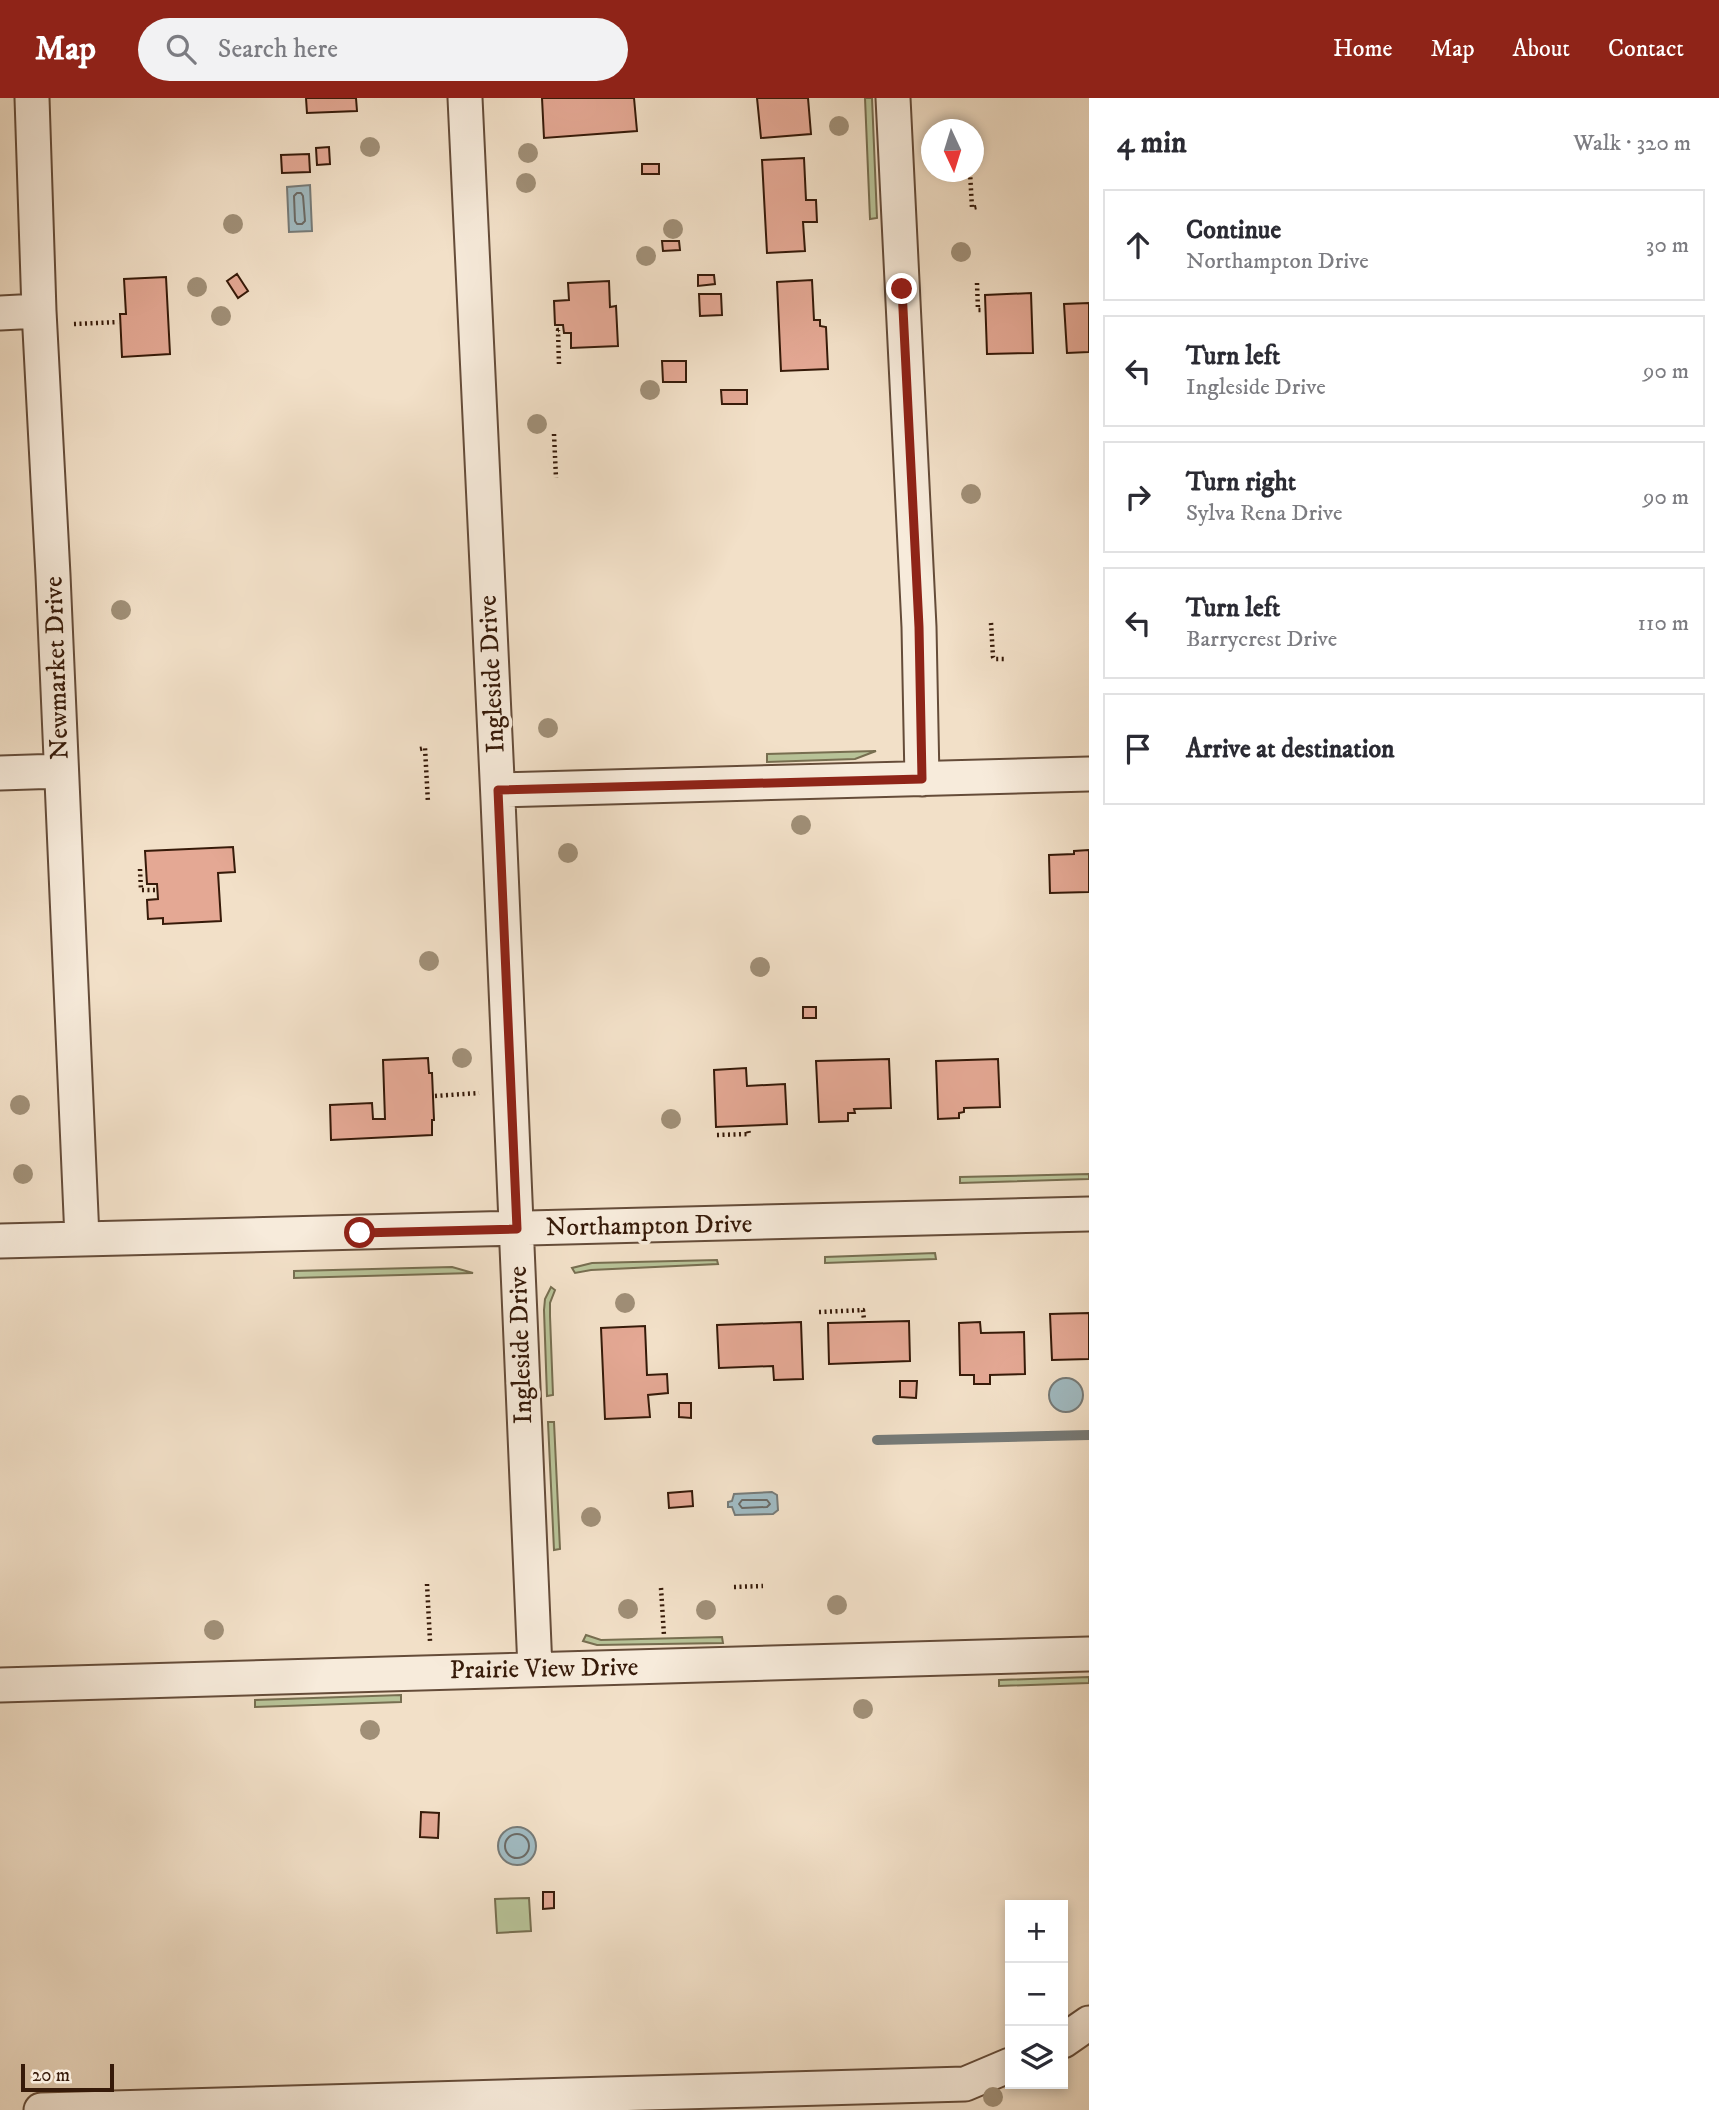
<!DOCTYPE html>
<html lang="en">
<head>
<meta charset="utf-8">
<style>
  body { margin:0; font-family:"IM FELL DW Pica",serif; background:#f2f2f3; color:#2b2b33 }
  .controls { position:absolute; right:21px; bottom:21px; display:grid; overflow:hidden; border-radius:0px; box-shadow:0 4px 10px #0003 }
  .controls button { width:63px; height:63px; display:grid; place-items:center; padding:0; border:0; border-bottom:2px solid #e1e1e2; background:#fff; color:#2b2b33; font:35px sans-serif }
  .compass { position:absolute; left:921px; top:21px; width:63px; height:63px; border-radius:50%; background:#fff; box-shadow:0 4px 10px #0003; rotate:176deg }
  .scale { position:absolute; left:21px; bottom:18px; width:93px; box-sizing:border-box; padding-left:7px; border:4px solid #361a09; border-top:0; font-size:19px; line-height:24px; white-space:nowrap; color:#361a09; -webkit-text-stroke:5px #f7ebdb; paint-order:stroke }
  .stop { position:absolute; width:21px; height:21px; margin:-16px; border:5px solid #8f2418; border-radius:50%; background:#fff }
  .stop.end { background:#8f2418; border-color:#fff; box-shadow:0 2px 7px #0008 }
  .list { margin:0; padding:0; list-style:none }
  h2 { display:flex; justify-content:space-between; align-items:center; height:91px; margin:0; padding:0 28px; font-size:30px }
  h2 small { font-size:23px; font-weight:400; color:#7c7c81 }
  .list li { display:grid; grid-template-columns:46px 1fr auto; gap:21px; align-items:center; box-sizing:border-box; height:112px; margin:0 14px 14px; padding:0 14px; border:2px solid #e1e1e2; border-radius:0px }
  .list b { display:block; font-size:26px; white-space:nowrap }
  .list p { margin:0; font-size:23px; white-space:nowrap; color:#7c7c81 }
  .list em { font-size:23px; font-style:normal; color:#7c7c81 }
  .icon { flex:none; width:38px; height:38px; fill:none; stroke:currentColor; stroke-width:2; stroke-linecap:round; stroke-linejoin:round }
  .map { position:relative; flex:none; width:1089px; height:2012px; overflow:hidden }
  header { display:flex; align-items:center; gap:42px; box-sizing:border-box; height:98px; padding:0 35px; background:#8f2418; color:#fff }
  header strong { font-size:33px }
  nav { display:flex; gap:38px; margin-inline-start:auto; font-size:24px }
  .search { width:490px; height:63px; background:#f2f2f3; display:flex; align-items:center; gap:18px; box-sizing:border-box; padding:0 24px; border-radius:38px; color:#7c7c81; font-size:26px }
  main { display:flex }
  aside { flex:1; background:#fff }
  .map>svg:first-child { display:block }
</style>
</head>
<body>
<header>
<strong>Map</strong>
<div class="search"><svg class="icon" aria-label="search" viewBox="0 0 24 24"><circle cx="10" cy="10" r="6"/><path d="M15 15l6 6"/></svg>Search here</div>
<nav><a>Home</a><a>Map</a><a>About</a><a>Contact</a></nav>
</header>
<main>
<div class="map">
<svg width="1089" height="2012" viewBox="0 0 1089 2012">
  <rect width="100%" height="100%" fill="#f2e0c8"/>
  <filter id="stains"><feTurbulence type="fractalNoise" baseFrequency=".00286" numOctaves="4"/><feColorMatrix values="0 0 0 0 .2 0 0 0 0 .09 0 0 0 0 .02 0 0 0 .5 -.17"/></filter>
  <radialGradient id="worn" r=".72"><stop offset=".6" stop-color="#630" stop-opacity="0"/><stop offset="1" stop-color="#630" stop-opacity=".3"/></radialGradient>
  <path fill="#b8c398" stroke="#776e50" stroke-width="2" d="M 865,0 L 872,0 L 877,120 L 870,121 Z
    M 876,653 L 855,661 L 767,664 L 767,656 Z
    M 1089,1076 L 1089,1081 L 960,1085 L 960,1079 Z
    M 935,1155 L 936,1161 L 825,1165 L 825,1159 Z
    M 717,1162 L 718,1166 L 591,1172 L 575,1175 L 572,1170 L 592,1165 Z
    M 452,1169 L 473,1175 L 294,1180 L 294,1173 Z
    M 551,1189 L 555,1192 L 550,1205 L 550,1218 L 553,1297 L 547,1298 L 544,1212 L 545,1201 Z
    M 548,1324 L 554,1324 L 560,1451 L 554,1452 Z
    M 586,1537 L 601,1542 L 722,1539 L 723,1545 L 597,1547 L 583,1543 Z
    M 1089,1579 L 1089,1585 L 999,1588 L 999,1582 Z
    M 401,1597 L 401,1604 L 255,1609 L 255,1602 Z
    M 529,1800 L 531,1833 L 497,1835 L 495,1801 Z"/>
  <path fill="#a0bac1" stroke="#767a77" stroke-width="2" d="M 310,87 L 312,133 L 289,134 L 287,89 Z
    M1049 1297a17 17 0 1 1 34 0a17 17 0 1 1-34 0Z
    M 772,1394 L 777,1397 L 778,1412 L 773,1416 L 735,1417 L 732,1409 L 728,1409 L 728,1404 L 732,1403 L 734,1396 Z
    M498 1748a19 19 0 1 1 38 0a19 19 0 1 1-38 0Z"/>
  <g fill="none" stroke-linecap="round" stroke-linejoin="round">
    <path stroke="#6b6a65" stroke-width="2" d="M 297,95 L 301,95 L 303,98 L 305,123 L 302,126 L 297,126 L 295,123 L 294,98 Z
      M 742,1402 L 767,1402 L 770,1406 L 767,1409 L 742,1410 L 739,1406 Z
      M505 1748a12 12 0 1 1 24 0a12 12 0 1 1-24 0Z"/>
    <path stroke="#767a77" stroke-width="10" d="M 877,1342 L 1089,1337"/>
  </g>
  <path fill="#e4a894" stroke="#361a09" stroke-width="2" d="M 306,0 L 356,0 L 357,13 L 307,15 Z
    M 542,0 L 634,0 L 637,33 L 544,40 Z
    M 757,0 L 808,0 L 811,36 L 761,40 Z
    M 329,49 L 330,66 L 317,67 L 316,50 Z
    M 309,56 L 310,74 L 282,75 L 281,57 Z
    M 804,60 L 806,102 L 816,102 L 817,124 L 803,124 L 805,153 L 767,155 L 762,62 Z
    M 642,66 L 659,66 L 659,76 L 642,76 Z
    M 662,143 L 679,143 L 680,152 L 663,153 Z
    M 237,176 L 248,193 L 238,200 L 227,183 Z
    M 698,177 L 714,177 L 715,186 L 698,188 Z
    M 166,179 L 170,256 L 122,259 L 120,216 L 126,216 L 124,181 Z
    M 812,182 L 814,222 L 820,222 L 820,228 L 826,229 L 828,271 L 781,273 L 777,184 Z
    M 609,183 L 610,209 L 616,208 L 618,248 L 571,250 L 571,235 L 564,235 L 563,227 L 555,227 L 554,203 L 569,202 L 568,185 Z
    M 1031,195 L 1033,255 L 987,256 L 985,197 Z
    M 699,196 L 721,196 L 722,217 L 700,218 Z
    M 1089,205 L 1089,254 L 1067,255 L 1064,206 Z
    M 662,263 L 686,263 L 686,284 L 663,284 Z
    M 721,292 L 747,292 L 747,306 L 722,306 Z
    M 233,749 L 235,774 L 218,775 L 221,823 L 163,826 L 163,820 L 148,821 L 147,802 L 158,801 L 157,786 L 147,786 L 145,753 Z
    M 1089,752 L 1089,794 L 1050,795 L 1049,757 L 1074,756 L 1074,753 Z
    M 803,909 L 816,909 L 816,920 L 803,920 Z
    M 428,960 L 429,975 L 432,975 L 434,1022 L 432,1022 L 432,1037 L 331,1042 L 330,1007 L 372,1005 L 373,1021 L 385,1021 L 383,962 Z
    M 889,961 L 891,1010 L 854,1011 L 855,1015 L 848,1015 L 848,1023 L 819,1024 L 816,963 Z
    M 998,961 L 1000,1009 L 964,1010 L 964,1014 L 959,1015 L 959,1020 L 938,1021 L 936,963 Z
    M 746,970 L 747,988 L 785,986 L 787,1026 L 716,1029 L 714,972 Z
    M 1089,1215 L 1089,1261 L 1052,1262 L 1050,1216 Z
    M 909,1223 L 910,1263 L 829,1266 L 828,1225 Z
    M 801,1224 L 803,1281 L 774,1282 L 773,1268 L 719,1270 L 717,1227 Z
    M 980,1224 L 981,1235 L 1024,1234 L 1025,1276 L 990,1277 L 990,1286 L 974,1286 L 974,1277 L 960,1277 L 959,1225 Z
    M 645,1228 L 647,1277 L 667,1276 L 668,1295 L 648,1297 L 650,1319 L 605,1321 L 601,1230 Z
    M 900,1283 L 917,1283 L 916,1300 L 900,1299 Z
    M 679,1305 L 691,1305 L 691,1320 L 679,1319 Z
    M 692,1393 L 693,1408 L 669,1410 L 668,1395 Z
    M 421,1714 L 439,1715 L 438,1740 L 420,1739 Z
    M 543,1794 L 554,1794 L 554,1810 L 543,1811 Z"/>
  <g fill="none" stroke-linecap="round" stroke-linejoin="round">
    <defs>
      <path id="street" d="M 32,0 L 39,213 L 53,477 L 82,1140
        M 465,0 L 498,702 L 535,1571
        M 893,0 L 919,529 L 922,681
        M 0,215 L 39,213
        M 0,675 L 61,673
        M 498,692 L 1089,676
        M 0,1143 L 1089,1116
        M 0,1587 L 1089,1556
        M 1063,1943 L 1089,1925
        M 41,2012 L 965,1986 L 1010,1967"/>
    </defs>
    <use href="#street" stroke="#654c39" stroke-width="37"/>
    <path stroke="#361a09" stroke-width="4.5" stroke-dasharray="2 3.5" stroke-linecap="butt" d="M 970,74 L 972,110 L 977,109
      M 977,185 L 978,212 L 984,212
      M 74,226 L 118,224
      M 559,266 L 558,232 L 561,232
      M 554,336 L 556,380
      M 991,525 L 993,559 L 994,561 L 1007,561
      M 420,651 L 425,650 L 428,705
      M 140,771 L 141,792 L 155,792
      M 435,998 L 479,995
      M 717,1037 L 749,1036 L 748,1031
      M 819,1214 L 863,1212 L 864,1222
      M 427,1486 L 430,1543
      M 734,1489 L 763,1488
      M 661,1490 L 664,1538"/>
    <use href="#street" stroke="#f7ebdb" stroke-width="33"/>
  </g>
  <g fill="#a08f77">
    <circle cx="839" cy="28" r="10"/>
    <circle cx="370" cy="49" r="10"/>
    <circle cx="528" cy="55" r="10"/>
    <circle cx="526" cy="85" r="10"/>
    <circle cx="233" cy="126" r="10"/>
    <circle cx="673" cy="131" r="10"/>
    <circle cx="961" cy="154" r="10"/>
    <circle cx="646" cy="158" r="10"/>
    <circle cx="197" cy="189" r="10"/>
    <circle cx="221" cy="218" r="10"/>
    <circle cx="650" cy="292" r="10"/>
    <circle cx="537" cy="326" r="10"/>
    <circle cx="971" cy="396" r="10"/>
    <circle cx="121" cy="512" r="10"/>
    <circle cx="548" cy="630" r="10"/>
    <circle cx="801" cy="727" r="10"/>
    <circle cx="568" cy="755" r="10"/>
    <circle cx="429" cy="863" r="10"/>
    <circle cx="760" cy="869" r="10"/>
    <circle cx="462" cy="960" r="10"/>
    <circle cx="20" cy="1007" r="10"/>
    <circle cx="671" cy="1021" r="10"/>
    <circle cx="23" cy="1076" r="10"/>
    <circle cx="625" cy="1205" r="10"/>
    <circle cx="591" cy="1419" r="10"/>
    <circle cx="837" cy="1507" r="10"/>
    <circle cx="628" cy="1511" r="10"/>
    <circle cx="706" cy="1512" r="10"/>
    <circle cx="214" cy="1532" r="10"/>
    <circle cx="863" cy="1611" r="10"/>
    <circle cx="370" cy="1632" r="10"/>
    <circle cx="993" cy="1999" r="10"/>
  </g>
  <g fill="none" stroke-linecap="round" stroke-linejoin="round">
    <path stroke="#8f2418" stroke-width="9" d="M 360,1135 L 517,1131 L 498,692 L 922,681 L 919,529 L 902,191"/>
  </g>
  <g text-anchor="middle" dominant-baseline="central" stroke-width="7" stroke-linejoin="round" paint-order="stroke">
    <g font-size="26" fill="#361a09" stroke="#f7ebdb">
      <text transform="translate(57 570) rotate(-92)">Newmarket Drive</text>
      <text transform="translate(492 576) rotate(-93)">Ingleside Drive</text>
      <text transform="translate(649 1128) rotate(-1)">Northampton Drive</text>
      <text transform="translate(521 1247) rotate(-92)">Ingleside Drive</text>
      <text transform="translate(544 1571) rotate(-1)">Prairie View Drive</text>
    </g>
  </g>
  <rect width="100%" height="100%" filter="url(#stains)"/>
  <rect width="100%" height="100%" fill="url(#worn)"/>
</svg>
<div class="controls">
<button>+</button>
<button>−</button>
<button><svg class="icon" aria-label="layers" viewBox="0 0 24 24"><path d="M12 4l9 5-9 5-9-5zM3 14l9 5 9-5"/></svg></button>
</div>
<svg class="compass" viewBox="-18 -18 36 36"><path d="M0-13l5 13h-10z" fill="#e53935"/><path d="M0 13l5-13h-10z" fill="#7c7c81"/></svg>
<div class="scale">20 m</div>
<div class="stop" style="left:360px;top:1135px"></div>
<div class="stop end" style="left:902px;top:191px"></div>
</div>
<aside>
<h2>4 min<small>Walk · 320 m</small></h2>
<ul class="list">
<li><svg class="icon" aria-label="ahead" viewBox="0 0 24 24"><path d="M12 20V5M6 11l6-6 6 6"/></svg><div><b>Continue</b><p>Northampton Drive</p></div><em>30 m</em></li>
<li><svg class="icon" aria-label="left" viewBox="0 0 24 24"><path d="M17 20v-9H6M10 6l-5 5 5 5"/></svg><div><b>Turn left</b><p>Ingleside Drive</p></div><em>90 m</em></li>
<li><svg class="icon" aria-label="right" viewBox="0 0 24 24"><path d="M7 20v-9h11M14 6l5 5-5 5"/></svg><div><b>Turn right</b><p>Sylva Rena Drive</p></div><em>90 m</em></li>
<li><svg class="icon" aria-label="left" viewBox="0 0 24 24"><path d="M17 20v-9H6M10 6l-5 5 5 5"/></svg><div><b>Turn left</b><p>Barrycrest Drive</p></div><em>110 m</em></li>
<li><svg class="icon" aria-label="arrive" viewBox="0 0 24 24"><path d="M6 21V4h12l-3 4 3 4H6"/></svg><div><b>Arrive at destination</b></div></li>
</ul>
</aside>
</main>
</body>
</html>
